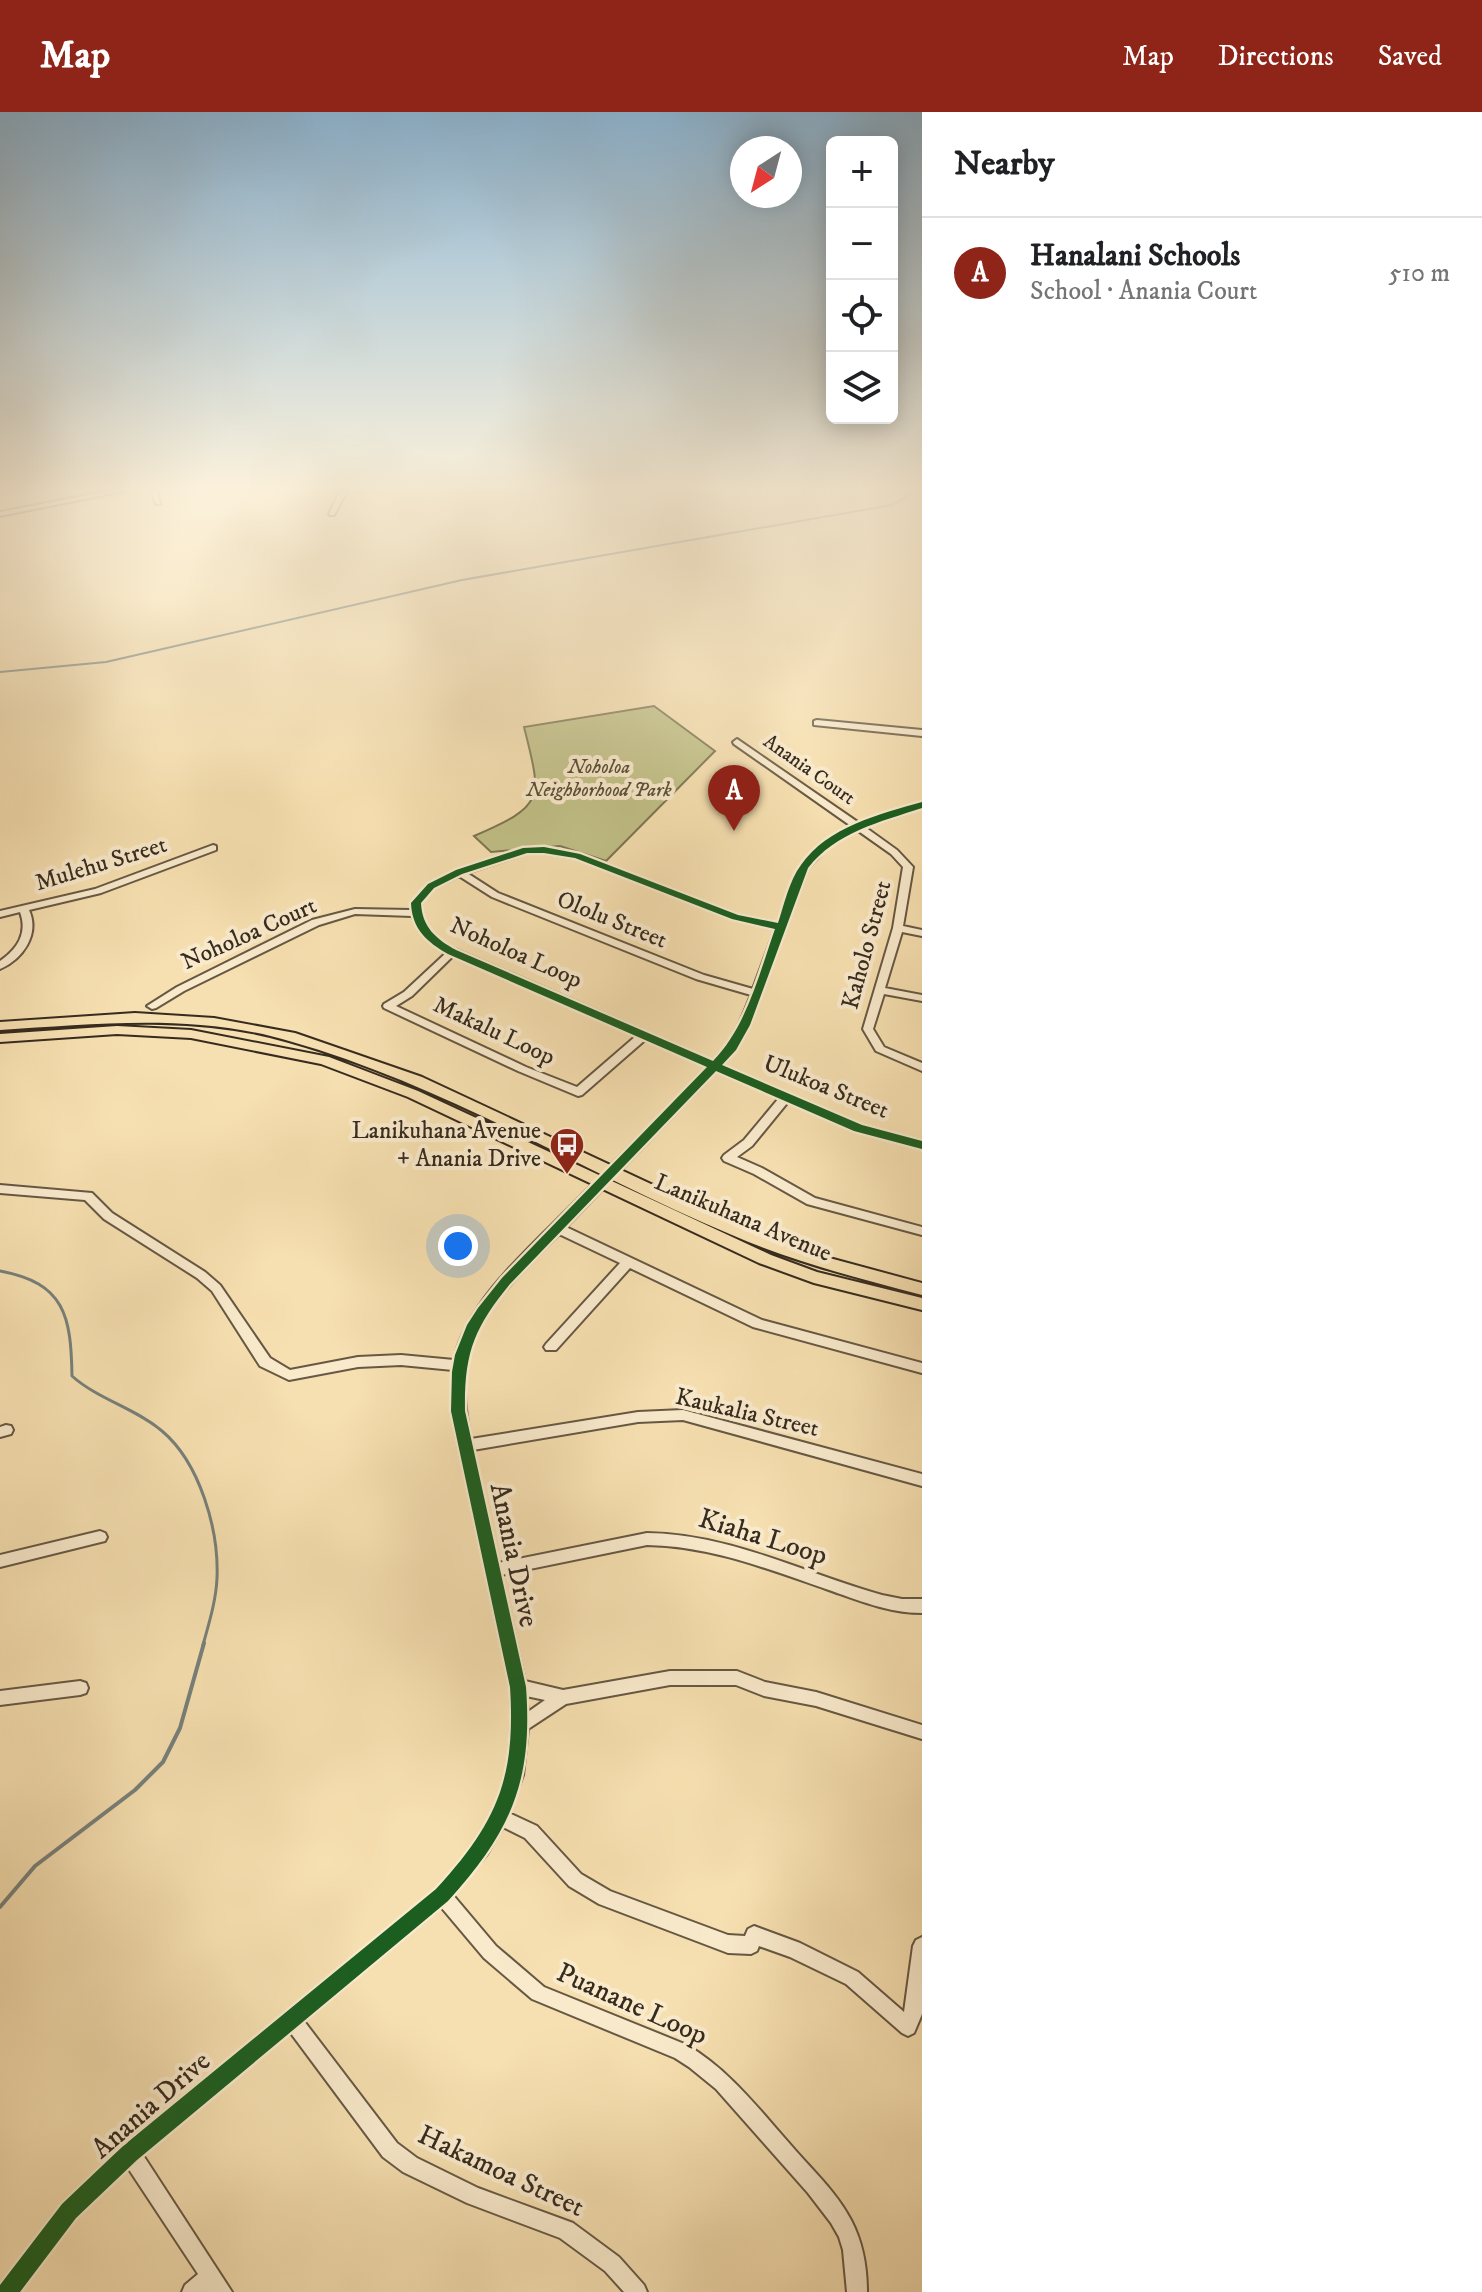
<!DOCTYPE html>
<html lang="en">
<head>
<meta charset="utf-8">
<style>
  body { margin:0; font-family:"IM FELL DW Pica",serif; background:#f6f6f6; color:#202124 }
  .controls { position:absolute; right:24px; top:24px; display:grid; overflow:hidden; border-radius:12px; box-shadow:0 4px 20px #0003 }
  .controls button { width:72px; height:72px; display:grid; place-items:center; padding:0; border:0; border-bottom:2px solid #e0e0e0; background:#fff; color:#202124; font:40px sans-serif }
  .compass { position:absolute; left:730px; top:24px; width:72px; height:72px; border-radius:50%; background:#fff; box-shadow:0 4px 20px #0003; rotate:216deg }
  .you { position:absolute; left:458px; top:1134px; width:28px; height:28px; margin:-20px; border:6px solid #fff; border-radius:50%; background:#1a73e8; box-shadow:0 0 0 12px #1a73e833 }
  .badge { display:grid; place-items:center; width:52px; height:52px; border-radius:50%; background:#8f2418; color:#fff; font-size:26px; font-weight:700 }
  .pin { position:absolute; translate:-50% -66px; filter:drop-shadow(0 2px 4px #0008) }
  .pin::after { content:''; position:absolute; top:42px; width:28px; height:24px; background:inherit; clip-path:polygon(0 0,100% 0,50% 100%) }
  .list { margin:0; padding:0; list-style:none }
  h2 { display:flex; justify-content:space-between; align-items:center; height:104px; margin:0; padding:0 32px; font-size:34px }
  h2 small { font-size:26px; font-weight:400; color:#757577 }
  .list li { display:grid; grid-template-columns:52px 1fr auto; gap:24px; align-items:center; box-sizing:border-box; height:112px; padding:0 32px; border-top:2px solid #e0e0e0 }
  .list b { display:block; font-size:30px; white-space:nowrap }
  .list p { margin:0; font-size:26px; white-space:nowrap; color:#757577 }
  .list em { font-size:26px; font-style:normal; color:#757577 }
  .icon { flex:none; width:44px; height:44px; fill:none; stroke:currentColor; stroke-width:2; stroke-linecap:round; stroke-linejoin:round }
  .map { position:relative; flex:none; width:922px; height:2180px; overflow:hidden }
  header { display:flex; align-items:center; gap:48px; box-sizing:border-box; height:112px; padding:0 40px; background:#8f2418; color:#fff }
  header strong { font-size:38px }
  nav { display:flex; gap:44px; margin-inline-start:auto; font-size:28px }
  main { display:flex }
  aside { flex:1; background:#fff }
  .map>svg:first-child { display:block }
</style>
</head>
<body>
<header>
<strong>Map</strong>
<nav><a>Map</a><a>Directions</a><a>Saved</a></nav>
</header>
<main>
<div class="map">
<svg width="922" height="2180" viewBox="0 0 922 2180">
  <rect width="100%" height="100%" fill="#f6dfb0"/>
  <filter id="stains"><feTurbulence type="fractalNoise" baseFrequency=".0025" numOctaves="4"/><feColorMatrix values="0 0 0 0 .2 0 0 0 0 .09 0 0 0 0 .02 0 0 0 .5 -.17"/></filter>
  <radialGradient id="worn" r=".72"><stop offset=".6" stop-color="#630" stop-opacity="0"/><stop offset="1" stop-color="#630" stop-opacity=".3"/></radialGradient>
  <path fill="#c1c087" stroke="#7c7653" stroke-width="2" d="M 654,594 L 715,639 L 606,749 L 560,734 L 491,740 L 474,724 C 546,693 542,687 524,615 Z"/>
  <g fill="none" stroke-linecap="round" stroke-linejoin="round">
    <path stroke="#77807b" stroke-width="2" d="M 0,560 L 106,550 L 462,468 L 892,393 L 917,379"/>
    <path stroke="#77807b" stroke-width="3" d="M 0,1159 C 65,1171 71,1204 72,1264 C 99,1288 135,1296 162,1319 C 200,1351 219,1418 217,1466 C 216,1489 209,1511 203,1533"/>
    <path stroke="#77807b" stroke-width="4" d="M 0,1795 L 35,1754 L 135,1678 L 163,1650 L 180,1616 L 204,1531"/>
    <defs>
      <path id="minor" d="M 109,379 L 124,379 L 0,404 L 0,400 Z
        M 151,379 L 157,379 L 160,392 L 156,392 Z
        M 340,379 L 347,379 L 334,403 L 330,403 L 329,402 Z
        M 817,608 L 922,618 L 922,624 L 814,613 L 814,609 Z
        M 737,627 L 859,711 L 922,690 L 922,696 L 865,715 L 897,738 L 913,755 L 903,814 L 922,818 L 922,824 L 902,820 L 885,876 L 922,883 L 922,889 L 884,882 L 873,917 L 884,935 L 922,951 L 922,959 L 876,939 L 863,917 L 893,816 L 903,755 L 891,742 L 857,718 L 829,734 L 808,756 L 750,913 L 736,938 L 722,953 L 862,1013 L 922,1029 L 922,1037 L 854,1019 L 788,990 L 752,1034 L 737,1045 L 762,1056 L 815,1086 L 922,1115 L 922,1123 L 807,1092 L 754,1062 L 724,1049 L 722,1046 L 724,1043 L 744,1028 L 779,986 L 716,959 L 566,1115 L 762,1208 L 922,1251 L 922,1261 L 753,1215 L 630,1156 L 556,1238 L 546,1238 L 544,1235 L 546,1232 L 620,1151 L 559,1122 C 493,1190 448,1224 471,1327 L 638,1300 L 683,1298 L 922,1362 L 922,1374 L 683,1308 L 638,1310 L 473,1338 L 498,1451 L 647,1421 C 730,1422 804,1461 882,1483 L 902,1487 L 922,1487 L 922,1501 C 888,1501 858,1488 826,1477 C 768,1457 710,1434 647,1433 L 501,1463 L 525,1569 L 563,1578 L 670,1559 L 737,1559 L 765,1570 L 816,1580 L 922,1613 L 922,1627 L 816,1594 L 764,1584 L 736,1573 L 670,1573 L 566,1592 L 528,1617 L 523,1663 L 509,1701 L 537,1714 L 581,1762 L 610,1779 L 728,1823 L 745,1824 L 748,1817 L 754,1814 L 800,1831 L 858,1860 L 904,1900 L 913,1834 L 916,1828 L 922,1825 L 922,1902 L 914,1921 L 908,1924 L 902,1921 L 846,1872 L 790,1845 L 759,1834 L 757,1839 L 751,1842 L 728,1841 L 599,1792 L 569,1774 L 525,1726 L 503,1715 L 487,1742 L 453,1783 L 496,1834 L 544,1875 L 687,1933 C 729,1958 757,1995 789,2031 C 810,2056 836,2079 851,2108 C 863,2131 867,2155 867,2180 L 847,2180 L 843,2138 L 839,2125 L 831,2111 L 808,2081 L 716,1977 L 689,1955 L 675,1946 L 532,1887 L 484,1846 L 441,1795 L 304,1909 L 397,2031 L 417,2046 L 478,2076 L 573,2111 L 619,2145 L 644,2173 L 647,2180 L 624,2180 L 605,2159 L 560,2126 L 467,2091 L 403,2060 L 383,2045 L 290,1920 L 143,2043 L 232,2180 L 182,2180 L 185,2173 L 198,2162 L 128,2056 L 76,2106 L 20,2180 L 0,2180 L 0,2173 L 62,2092 L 123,2034 L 436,1777 C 497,1711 516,1666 510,1575 L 451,1299 L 453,1258 L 401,1253 L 358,1255 L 289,1268 L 260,1254 L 212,1179 L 197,1166 L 104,1107 L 85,1088 L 0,1081 L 0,1073 L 92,1081 L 112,1101 L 205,1160 L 220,1173 L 270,1246 L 290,1258 L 358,1245 L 401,1243 L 454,1248 C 467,1187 536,1130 579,1086 C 622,1042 665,999 707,955 L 645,928 L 582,983 L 578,984 L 518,959 L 384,896 L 383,894 L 384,892 L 404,880 L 446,841 L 423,823 L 412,804 L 355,802 L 319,813 L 184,879 L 156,896 L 152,897 L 147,894 L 177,875 L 312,808 L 355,797 L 411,798 L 411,791 L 428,772 L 456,758 L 523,736 L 544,735 L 580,742 L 738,803 L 778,811 C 797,760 798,740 851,714 L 734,632 L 733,630 ZM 527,741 L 544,741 L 575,746 L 732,807 L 775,817 L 753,877 L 704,863 L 498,781 L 467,761 ZM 459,764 L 492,785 L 696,867 L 751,883 C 741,909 733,928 713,949 L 448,834 C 431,823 422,812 421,791 L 434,776 ZM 453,844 L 636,924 L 577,975 L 526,955 L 396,894 L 412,884 ZM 526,1584 L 545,1588 L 528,1600 Z
        M 213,733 L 216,734 L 216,738 L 101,781 L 29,798 C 40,822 23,847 0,857 L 0,849 C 17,837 28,822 20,800 L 0,805 L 0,799 L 95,777 Z
        M 6,1313 L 11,1314 L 13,1318 L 11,1322 L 0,1325 L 0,1315 Z
        M 100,1419 L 105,1421 L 107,1425 L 105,1429 L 0,1455 L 0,1443 Z
        M 80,1569 L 86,1571 L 88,1576 L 86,1581 L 80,1583 L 0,1593 L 0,1579 Z"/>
      <path id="major" d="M 135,901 L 214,906 L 295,921 L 422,965 L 743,1115 L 811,1141 L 922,1171 L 922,1183 C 858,1166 793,1150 732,1123 C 583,1060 445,973 289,929 C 195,901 96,912 0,918 L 0,910 Z
        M 117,914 L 191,918 L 329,945 L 418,979 L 771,1143 L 817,1160 L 922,1186 L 922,1198 L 814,1171 L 759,1151 L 408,985 L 321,952 L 191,926 L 117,922 L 0,930 L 0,922 Z"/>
    </defs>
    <use href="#minor" stroke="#665843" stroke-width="4"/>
    <use href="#major" stroke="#362b1f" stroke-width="4"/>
    <use href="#minor" fill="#f9eacc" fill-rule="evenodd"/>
    <use href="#major" fill="#f6dfb0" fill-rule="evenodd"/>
    <defs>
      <path id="cycleway" d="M 922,690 L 922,696 C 880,710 836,720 808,756 L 750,913 L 736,938 L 722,953 L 862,1013 L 922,1029 L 922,1037 L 854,1019 L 716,959 L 510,1172 C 474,1216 464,1241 465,1299 L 526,1575 C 533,1670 511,1719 448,1789 L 137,2048 L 76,2106 L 20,2180 L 0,2180 L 0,2173 L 62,2092 L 123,2034 L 436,1777 C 497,1711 516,1666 510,1575 L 451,1299 L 452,1260 L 455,1243 L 467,1213 L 478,1196 L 502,1166 L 707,955 L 448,842 C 427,830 412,817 411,791 L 428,772 L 456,758 L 523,736 L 544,735 L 580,742 L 738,803 L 778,811 C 784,793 789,769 801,753 C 827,715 880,702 922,690 ZM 527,741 L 544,741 L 575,746 L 732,807 L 775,817 C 759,862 747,914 713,949 L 456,838 C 436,827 422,815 421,791 L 434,776 L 462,762 Z"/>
    </defs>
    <use href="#cycleway" stroke="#f9eacc" stroke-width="5"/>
    <use href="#cycleway" fill="#1b5e20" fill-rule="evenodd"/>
  </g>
  <linearGradient id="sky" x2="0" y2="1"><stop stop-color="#8cb6d5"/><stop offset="0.55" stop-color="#fbf1db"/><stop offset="1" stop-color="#fbf1db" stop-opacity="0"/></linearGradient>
  <rect width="922" height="685" fill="url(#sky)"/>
  <defs>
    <symbol id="bus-pin" viewBox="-11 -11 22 30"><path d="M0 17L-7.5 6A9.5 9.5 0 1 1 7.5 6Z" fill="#8f2418" stroke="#f9eacc"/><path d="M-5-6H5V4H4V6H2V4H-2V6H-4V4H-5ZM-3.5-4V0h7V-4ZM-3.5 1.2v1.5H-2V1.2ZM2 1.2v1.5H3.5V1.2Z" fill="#fff"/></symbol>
  </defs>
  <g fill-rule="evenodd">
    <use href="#bus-pin" x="547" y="1013" width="40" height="54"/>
  </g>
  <g text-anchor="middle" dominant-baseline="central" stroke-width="8" stroke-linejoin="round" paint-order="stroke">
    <g font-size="20" font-style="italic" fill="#595039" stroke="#f9eacc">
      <text x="599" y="655">Noholoa<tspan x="599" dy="23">Neighborhood Park</tspan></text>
    </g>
    <g font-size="20" fill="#362b1f" stroke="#f9eacc">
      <text transform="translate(809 658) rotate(35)">Anania Court</text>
    </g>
    <g font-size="24" fill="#362b1f" stroke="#f9eacc">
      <text transform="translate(101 752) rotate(-17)">Mulehu Street</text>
      <text transform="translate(612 808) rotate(22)">Ololu Street</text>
      <text transform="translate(249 822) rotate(-24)">Noholoa Court</text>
      <text transform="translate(867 833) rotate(-75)">Kaholo Street</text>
      <text transform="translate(516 841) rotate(24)">Noholoa Loop</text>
      <text transform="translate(494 919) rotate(25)">Makalu Loop</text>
      <text transform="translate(826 975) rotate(22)">Ulukoa Street</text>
      <text transform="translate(743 1106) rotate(23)">Lanikuhana Avenue</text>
      <text transform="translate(747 1301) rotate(13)">Kaukalia Street</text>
    </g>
    <g font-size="24" fill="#362b1f" stroke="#f9eacc" text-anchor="end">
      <text x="541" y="1019">Lanikuhana Avenue<tspan x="541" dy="28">+ Anania Drive</tspan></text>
    </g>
    <g font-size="28" fill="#362b1f" stroke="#f9eacc">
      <text transform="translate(763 1425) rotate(17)">Kiaha Loop</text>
      <text transform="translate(514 1443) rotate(78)">Anania Drive</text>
      <text transform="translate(632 1892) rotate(24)">Puanane Loop</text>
      <text transform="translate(151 1993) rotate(-41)">Anania Drive</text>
      <text transform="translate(501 2059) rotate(25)">Hakamoa Street</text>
    </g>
  </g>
  <rect width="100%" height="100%" filter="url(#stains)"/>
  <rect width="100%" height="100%" fill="url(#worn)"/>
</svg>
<div class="controls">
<button>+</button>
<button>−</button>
<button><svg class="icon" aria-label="locate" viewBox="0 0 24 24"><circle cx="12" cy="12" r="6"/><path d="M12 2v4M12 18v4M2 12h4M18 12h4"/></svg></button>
<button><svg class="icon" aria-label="layers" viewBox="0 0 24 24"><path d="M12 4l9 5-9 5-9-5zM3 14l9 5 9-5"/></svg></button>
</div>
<svg class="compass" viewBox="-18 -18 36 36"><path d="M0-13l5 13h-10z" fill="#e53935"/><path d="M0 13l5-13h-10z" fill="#757577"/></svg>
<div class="you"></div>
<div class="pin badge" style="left:734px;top:719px">A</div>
</div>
<aside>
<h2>Nearby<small></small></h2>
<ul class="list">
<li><span class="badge">A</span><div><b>Hanalani Schools</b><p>School · Anania Court</p></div><em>510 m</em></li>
</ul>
</aside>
</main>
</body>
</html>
